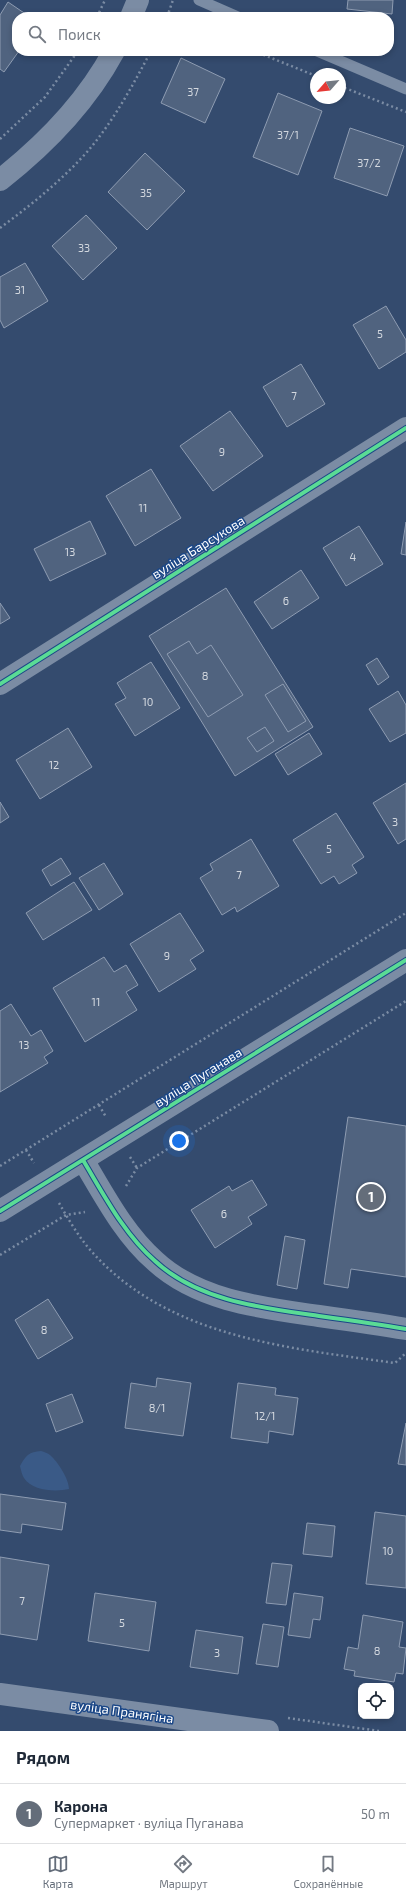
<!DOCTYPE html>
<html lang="ru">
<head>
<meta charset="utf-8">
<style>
  body { margin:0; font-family:"Exo 2",sans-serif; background:#f2f2f3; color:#1f2937 }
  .controls { position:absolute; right:12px; bottom:12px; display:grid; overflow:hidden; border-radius:8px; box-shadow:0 2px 6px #0003 }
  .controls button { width:36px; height:36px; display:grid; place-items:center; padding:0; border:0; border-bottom:1px solid #e0e1e3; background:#fff; color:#1f2937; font:20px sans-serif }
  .compass { position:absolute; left:310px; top:68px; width:36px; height:36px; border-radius:50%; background:#fff; box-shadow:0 2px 6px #0003; rotate:242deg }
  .you { position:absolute; left:179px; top:1141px; width:14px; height:14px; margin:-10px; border:3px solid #fff; border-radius:50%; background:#1a73e8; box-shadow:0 0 0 6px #1a73e833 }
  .badge { display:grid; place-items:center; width:26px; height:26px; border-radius:50%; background:#646d7a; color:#fff; font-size:13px; font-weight:700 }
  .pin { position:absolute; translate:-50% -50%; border:2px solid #fff; box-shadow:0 1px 4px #0006 }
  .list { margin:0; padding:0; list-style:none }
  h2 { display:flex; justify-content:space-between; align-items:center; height:52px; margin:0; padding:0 16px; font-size:17px }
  h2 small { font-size:13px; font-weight:400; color:#747a83 }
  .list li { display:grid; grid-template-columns:26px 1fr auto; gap:12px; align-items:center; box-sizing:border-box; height:60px; padding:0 16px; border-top:1px solid #e0e1e3 }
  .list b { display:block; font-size:15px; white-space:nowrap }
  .list p { margin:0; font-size:13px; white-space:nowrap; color:#747a83 }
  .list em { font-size:13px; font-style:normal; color:#747a83 }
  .icon { flex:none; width:22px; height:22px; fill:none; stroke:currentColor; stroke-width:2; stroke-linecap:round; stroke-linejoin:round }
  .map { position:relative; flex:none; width:406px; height:1731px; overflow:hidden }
  .search { position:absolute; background:#fff; box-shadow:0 2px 6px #0003; left:12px; right:12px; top:12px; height:44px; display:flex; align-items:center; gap:10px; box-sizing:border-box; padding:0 14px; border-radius:16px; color:#747a83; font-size:15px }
  .sheet { height:112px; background:#fff }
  nav { display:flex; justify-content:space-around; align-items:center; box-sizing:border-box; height:56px; border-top:1px solid #e0e1e3; background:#fff; font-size:11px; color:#747a83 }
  nav a { display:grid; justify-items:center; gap:2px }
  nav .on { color:#646d7a }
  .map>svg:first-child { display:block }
</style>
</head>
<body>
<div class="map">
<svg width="406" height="1731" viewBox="0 0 406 1731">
  <rect width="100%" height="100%" fill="#344b6e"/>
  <path fill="#3a5a87" d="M 41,1451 C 44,1452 48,1453 50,1455 C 58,1462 69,1479 69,1489 C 56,1492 32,1491 24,1478 C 22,1475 21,1470 20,1466 C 26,1455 29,1452 41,1451 Z"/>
  <path fill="#50637f" stroke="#8e9cb2" d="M 348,0 L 393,0 L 392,14 L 347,9 Z
    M 8,2 L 30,17 L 17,17 L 17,51 L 19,51 L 4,72 L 0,69 L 0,15 Z
    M 181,58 L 225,79 L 205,123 L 161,103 Z
    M 278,93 L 322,111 L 298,175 L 253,157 Z
    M 350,128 L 404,146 L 387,196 L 334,178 Z
    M 145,153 L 185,191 L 147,230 L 108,192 Z
    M 86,215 L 117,248 L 83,280 L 52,246 Z
    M 25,263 L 48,301 L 4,328 L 0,320 L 0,277 Z
    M 386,306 L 406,340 L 406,352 L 379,369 L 353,325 Z
    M 301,364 L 325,404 L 287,427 L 263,387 Z
    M 230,411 L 263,456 L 213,491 L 180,446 Z
    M 151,469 L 181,518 L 135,546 L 106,496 Z
    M 90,521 L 106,554 L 50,581 L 34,549 Z
    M 406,522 L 406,555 L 401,554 Z
    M 359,526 L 383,564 L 346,586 L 323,548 Z
    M 301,570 L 319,598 L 272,629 L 254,602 Z
    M 226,588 L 313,727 L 235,776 L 149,636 Z
    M 0,603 L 10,618 L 0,624 Z
    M 189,641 L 197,654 L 211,645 L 243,695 L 208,717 L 167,654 Z
    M 377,658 L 389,677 L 378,685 L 366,665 Z
    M 151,662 L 180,708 L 135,736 L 115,704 L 126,698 L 117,683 Z
    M 283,684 L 306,721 L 288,732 L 265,695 Z
    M 398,691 L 406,705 L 406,733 L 390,742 L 369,709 Z
    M 265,727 L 274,741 L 257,752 L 247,738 Z
    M 68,728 L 92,767 L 40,799 L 16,760 Z
    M 309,733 L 322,754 L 288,775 L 275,754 Z
    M 406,783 L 406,839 L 398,844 L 373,803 Z
    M 0,802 L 9,817 L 0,823 Z
    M 336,813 L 364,857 L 352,865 L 357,873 L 339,884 L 334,876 L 321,884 L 293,840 Z
    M 251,839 L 279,886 L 237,912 L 235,907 L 222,915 L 200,878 L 213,870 L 210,864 Z
    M 61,858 L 71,874 L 51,886 L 42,870 Z
    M 104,863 L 123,894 L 99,910 L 79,878 Z
    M 74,882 L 92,910 L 43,940 L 26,913 Z
    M 180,913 L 204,951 L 190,960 L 196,969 L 159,992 L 130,944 Z
    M 104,957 L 114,972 L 126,965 L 138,985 L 126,992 L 137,1010 L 85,1042 L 53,988 Z
    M 11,1004 L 31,1036 L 41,1030 L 53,1051 L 44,1057 L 48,1063 L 0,1092 L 0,1011 Z
    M 348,1117 L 406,1126 L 406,1277 L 351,1269 L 348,1288 L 324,1284 Z
    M 252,1180 L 267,1205 L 248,1217 L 252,1224 L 215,1248 L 191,1210 L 229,1186 L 232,1191 Z
    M 285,1236 L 305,1240 L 297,1289 L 277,1285 Z
    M 48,1299 L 73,1338 L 38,1359 L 15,1320 Z
    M 157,1378 L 191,1383 L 183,1436 L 125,1428 L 131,1383 L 156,1387 Z
    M 238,1383 L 276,1388 L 275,1395 L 298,1398 L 293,1435 L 269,1431 L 268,1443 L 231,1438 Z
    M 72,1394 L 83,1422 L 56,1432 L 46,1404 Z
    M 406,1423 L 406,1465 L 398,1464 Z
    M 0,1494 L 66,1503 L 62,1530 L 22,1524 L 21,1533 L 0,1530 Z
    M 375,1512 L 406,1516 L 406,1588 L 366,1584 Z
    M 307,1523 L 335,1526 L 332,1557 L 303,1554 Z
    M 0,1557 L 49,1565 L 37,1640 L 0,1634 Z
    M 272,1563 L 292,1565 L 286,1605 L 266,1603 Z
    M 95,1593 L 156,1602 L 149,1651 L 88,1641 Z
    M 294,1593 L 323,1597 L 320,1620 L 313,1619 L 310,1638 L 288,1635 Z
    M 363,1615 L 403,1622 L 399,1647 L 406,1648 L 403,1674 L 396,1673 L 394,1682 L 354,1676 L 355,1671 L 344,1669 L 348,1647 L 358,1649 Z
    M 263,1624 L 284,1627 L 278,1667 L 256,1664 Z
    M 196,1630 L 243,1637 L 238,1674 L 190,1667 Z"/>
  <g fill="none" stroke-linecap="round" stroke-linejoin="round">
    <path stroke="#7b8ca4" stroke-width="2.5" stroke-dasharray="2 3" stroke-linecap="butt" d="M 97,17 L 105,0
      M 167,17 L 173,0
      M 254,51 L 316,76
      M 340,86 L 406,112
      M 0,139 L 45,97 L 78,51
      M 0,228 C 31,205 61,181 87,152 C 113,122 133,85 151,51
      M 99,1105 L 106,1117
      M 26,1150 L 34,1163
      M 130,1157 L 137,1168
      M 0,1166 L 406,913
      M 126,1186 L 137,1168 L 406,1001
      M 59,1203 C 69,1220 79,1238 93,1253 C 170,1338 289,1348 395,1363 L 406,1353
      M 0,1255 L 66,1215 L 85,1212
      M 288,1718 L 379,1731"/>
    <path stroke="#7b8ca4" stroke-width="11" d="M 199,0 L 238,17
      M 317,51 L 406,89"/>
    <path stroke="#7b8ca4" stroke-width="22" d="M 131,17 L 138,0
      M 0,180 C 46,144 86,103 114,51
      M 0,684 L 406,428
      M 83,1160 C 104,1195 124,1234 155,1261 C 198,1301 263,1308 319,1316 C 348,1320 377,1324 406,1329
      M 0,1211 L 406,960
      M 0,1694 L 268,1731"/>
    <defs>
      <path id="cycleway" d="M 0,684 L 406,428
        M 83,1160 C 104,1195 124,1234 155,1261 C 198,1301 263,1308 319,1316 C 348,1320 377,1324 406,1329
        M 0,1211 L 406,960"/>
    </defs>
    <use href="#cycleway" stroke="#1b4787" stroke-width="6"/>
    <use href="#cycleway" stroke="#5adb95" stroke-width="4"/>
  </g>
  <g text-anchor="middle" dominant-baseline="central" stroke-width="3" stroke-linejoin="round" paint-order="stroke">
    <g font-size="11" fill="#d3d8df">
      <text x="193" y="91">37</text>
      <text x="288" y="134">37/1</text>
      <text x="369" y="162">37/2</text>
      <text x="146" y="192">35</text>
      <text x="84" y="247">33</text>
      <text x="20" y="289">31</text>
      <text x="380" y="333">5</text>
      <text x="294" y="395">7</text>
      <text x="222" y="451">9</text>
      <text x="143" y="507">11</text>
      <text x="70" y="551">13</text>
      <text x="353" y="556">4</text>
      <text x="286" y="600">6</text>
      <text x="205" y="675">8</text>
      <text x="148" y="701">10</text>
      <text x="54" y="764">12</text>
      <text x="395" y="821">3</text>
      <text x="329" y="848">5</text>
      <text x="239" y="874">7</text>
      <text x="167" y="955">9</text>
      <text x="96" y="1001">11</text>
      <text x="24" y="1044">13</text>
      <text x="224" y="1213">6</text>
      <text x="44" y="1329">8</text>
      <text x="157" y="1407">8/1</text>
      <text x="265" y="1415">12/1</text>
      <text x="388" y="1550">10</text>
      <text x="22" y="1600">7</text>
      <text x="122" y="1622">5</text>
      <text x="377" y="1650">8</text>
      <text x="217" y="1652">3</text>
    </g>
    <g font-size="13" fill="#fff" stroke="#1b4787">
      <text transform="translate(198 547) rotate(-32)">вуліца Барсукова</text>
      <text transform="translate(198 1077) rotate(-32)">вуліца Пуганава</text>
      <text transform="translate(122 1711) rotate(8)">вуліца Пранягіна</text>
    </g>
  </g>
</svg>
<div class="controls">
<button><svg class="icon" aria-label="locate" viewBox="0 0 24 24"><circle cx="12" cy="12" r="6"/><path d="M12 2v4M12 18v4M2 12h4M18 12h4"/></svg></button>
</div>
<svg class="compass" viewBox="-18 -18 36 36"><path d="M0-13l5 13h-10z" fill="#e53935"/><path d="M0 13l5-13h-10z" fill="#747a83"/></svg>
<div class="you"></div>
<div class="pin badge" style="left:371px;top:1197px">1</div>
<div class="search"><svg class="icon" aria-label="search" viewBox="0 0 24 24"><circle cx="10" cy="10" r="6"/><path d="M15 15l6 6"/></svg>Поиск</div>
</div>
<section class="sheet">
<h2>Рядом<small></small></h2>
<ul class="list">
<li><span class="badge">1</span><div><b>Карона</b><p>Супермаркет · вуліца Пуганава</p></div><em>50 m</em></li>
</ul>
</section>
<nav>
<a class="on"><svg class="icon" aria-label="map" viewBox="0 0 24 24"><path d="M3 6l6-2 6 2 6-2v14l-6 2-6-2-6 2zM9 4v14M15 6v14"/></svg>Карта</a>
<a><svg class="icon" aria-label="directions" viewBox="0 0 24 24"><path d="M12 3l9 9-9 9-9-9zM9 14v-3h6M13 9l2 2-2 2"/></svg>Маршрут</a>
<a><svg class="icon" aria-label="saved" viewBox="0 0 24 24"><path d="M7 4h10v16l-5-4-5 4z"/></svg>Сохранённые</a>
</nav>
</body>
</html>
